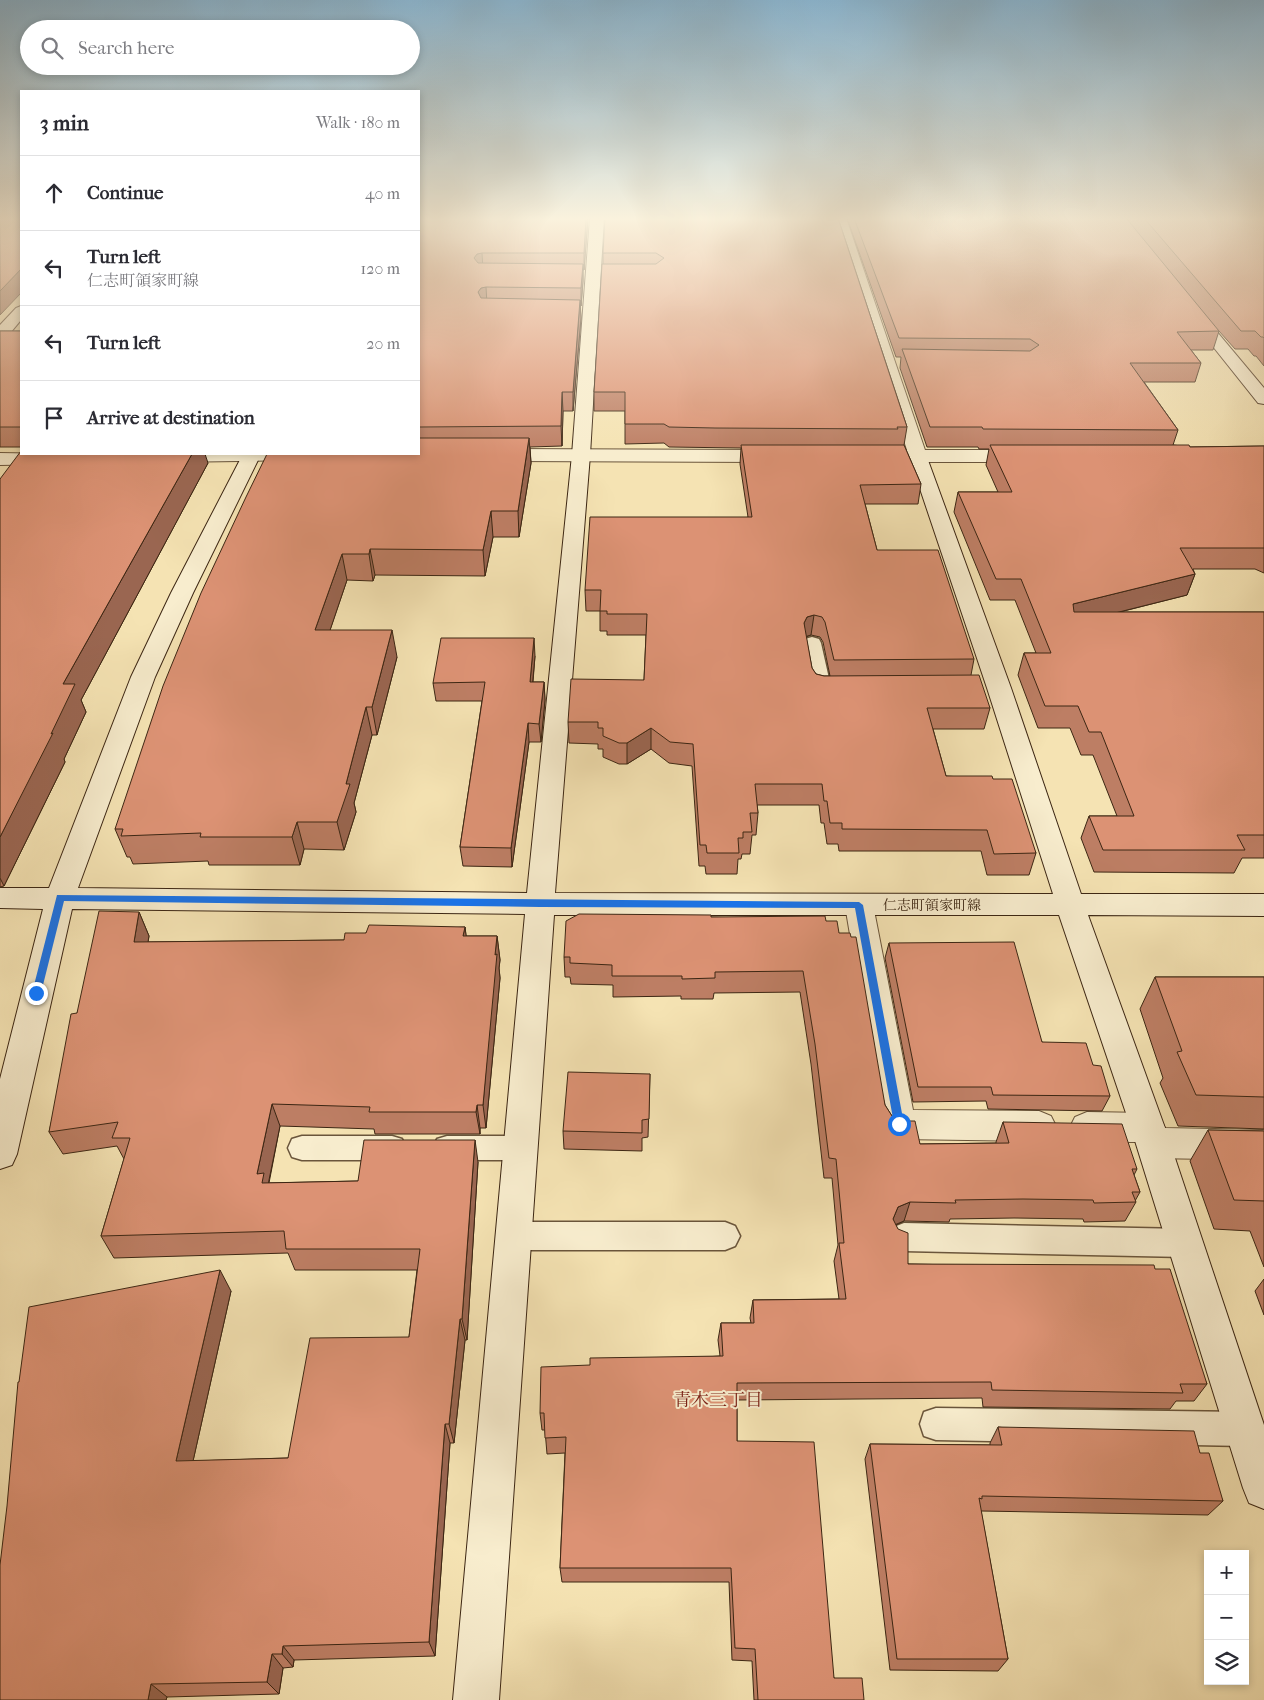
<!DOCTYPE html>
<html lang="en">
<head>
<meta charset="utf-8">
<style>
  body { margin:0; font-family:"IM FELL French Canon","Noto Serif JP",serif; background:#f7f7f7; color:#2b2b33 }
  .controls { position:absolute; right:15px; bottom:15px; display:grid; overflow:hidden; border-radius:0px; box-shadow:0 2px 8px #0003 }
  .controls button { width:45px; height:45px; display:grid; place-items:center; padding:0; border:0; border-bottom:1px solid #e1e1e2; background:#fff; color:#2b2b33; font:25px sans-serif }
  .stop { position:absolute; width:15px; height:15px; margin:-11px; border:4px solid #1a73e8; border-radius:50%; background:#fff }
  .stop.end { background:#1a73e8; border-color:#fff; box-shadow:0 1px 5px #0008 }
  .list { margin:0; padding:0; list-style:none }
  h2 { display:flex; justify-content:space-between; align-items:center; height:65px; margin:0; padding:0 20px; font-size:21px }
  h2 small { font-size:16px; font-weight:400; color:#7c7c81 }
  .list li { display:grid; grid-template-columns:32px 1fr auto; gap:15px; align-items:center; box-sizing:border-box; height:75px; padding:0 20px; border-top:1px solid #e1e1e2 }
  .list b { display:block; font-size:19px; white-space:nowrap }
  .list p { margin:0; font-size:16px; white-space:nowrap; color:#7c7c81 }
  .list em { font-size:16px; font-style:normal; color:#7c7c81 }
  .icon { flex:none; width:28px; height:28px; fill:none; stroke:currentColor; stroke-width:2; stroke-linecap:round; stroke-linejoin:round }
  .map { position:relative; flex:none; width:1264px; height:1700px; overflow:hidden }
  .search { position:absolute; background:#fff; box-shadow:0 2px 8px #0003; left:20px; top:20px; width:400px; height:55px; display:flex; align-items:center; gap:12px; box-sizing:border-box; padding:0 18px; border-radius:28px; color:#7c7c81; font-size:19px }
  .panel { position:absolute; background:#fff; box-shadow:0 2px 8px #0003; left:20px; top:90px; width:400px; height:365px; border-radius:0px }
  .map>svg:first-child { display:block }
</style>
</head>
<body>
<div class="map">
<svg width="1264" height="1700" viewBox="0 0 1264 1700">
  <rect width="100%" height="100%" fill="#f5e3b3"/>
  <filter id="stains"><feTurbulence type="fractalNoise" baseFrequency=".004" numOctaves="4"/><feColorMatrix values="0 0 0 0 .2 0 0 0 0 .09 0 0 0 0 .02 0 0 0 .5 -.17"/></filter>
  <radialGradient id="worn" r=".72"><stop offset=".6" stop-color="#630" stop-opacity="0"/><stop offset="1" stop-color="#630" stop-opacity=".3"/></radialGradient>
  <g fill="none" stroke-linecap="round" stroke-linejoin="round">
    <defs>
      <path id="lane" d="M 812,637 L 819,639 L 821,643 L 830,683 L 843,685 L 846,689 L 843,693 L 836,695 L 814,693 L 811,689 L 803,643 L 805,639 Z
        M 302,1136 L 392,1136 L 402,1139 L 406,1148 L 402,1157 L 392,1160 L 302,1160 L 292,1157 L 288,1148 L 292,1139 Z
        M 447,1136 L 521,1136 L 531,1139 L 535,1148 L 531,1157 L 521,1160 L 447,1160 L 437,1157 L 433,1148 L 437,1139 Z
        M 513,1222 L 725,1222 L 735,1226 L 740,1236 L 735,1246 L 725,1250 L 513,1250 L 503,1246 L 498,1236 L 503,1226 Z
        M 904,1223 L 1185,1229 L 1195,1233 L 1200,1243 L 1195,1253 L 1185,1257 L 904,1251 L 894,1247 L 889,1237 L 894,1227 Z
        M 936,1408 L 1244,1412 L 1256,1417 L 1261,1429 L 1256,1441 L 1244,1446 L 936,1440 L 924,1436 L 920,1424 L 924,1412 Z"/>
      <path id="street" d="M 833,218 L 846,218 L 925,450 L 1026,450 L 1033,452 L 1035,456 L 1033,460 L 1026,462 L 889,462 L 882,460 L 880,456 L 882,452 L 907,450 Z
        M 494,449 L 778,450 L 785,452 L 787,456 L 785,460 L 778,462 L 494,461 L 487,459 L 485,455 L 487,451 Z
        M 0,453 L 59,454 L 62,458 L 60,462 L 53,464 L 0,465 Z
        M 161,454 L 312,454 L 310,458 L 303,460 L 169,462 L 162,460 L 160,456 Z
        M 859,894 L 869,897 L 873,905 L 913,1110 L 1039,1111 L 1051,1116 L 1056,1126 L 1051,1136 L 1039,1141 L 899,1139 L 887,1134 L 882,1124 L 845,905 L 849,897 Z
        M 1087,1112 L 1148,1113 L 1160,1118 L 1165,1128 L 1264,1130 L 1264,1160 L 1153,1158 L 1141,1154 L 1136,1142 L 1087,1142 L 1075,1137 L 1070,1127 L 1075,1117 Z"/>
      <path id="secondary" d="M 590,218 L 604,218 L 590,455 L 555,893 L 1053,894 L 987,688 L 909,456 L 911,452 L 918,450 L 925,452 L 1011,688 L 1081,894 L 1264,894 L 1264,916 L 1088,915 L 1165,1128 L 1264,1425 L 1264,1509 L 1249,1503 L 1243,1488 L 1131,1128 L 1059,915 L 554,915 L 499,1700 L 453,1700 L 525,914 L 72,909 L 17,1154 L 12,1165 L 0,1169 L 0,1079 L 43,909 L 0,908 L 0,888 L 49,888 L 131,677 L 171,593 L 243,454 L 261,454 L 193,593 L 155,677 L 78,888 L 527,893 L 572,455 Z
        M 21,306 L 21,320 L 6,338 L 0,340 L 0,325 L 16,308 Z
        M 1192,306 L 1197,308 L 1264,388 L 1264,404 L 1258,403 L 1187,314 L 1184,311 L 1187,308 Z"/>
    </defs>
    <use href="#lane" stroke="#6a553b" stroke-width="3"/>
    <use href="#street" stroke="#6a553b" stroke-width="2"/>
    <use href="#secondary" stroke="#3c2613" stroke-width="2"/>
    <use href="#lane" fill="#f8edce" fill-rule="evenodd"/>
    <use href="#street" fill="#f8edce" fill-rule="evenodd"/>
    <use href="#secondary" fill="#f8edce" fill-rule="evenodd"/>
  </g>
  <path fill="#bd7e64" stroke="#3c2613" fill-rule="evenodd" d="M 419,218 L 588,218 L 584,270 L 583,270 L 583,281 L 581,306 L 580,306 L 581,318 L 573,411 L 563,411 L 562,446 L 530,447 L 531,463 L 519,537 L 493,537 L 485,576 L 375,575 L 373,581 L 347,580 L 330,630 L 397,657 L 377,735 L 372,735 L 354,803 L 356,812 L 344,850 L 304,849 L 300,865 L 209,865 L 208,861 L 133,864 L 130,857 L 127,857 L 115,829 L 419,454 Z
    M 838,218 L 907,427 L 904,445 L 921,484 L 918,504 L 865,504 L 877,550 L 974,659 L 971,675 L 990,708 L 984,729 L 933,729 L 946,776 L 993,779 L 1036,853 L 1029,875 L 987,875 L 981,851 L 839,851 L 838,844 L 827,844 L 824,823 L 821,823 L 819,805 L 757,805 L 758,813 L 756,835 L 752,835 L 750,854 L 742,854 L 741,859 L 738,859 L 737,874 L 706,874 L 705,866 L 699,866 L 692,766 L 669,763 L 651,749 L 627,764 L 619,764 L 603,757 L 603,749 L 598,749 L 598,744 L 569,743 L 568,722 L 644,680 L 646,635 L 607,635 L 607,631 L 600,631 L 600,611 L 586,611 L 585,590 L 748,517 L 740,464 L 741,448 L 669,447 L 664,443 L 625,444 L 625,411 L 594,411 L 594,392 L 603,264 L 603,253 ZM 811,635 L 820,637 L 823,642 L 830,676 L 824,676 L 816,674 L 812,668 L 806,637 Z
    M 847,218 L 1264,218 L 1264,366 L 1256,356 L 1254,356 L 1248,349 L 1235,349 L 1219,331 L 1213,350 L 1191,350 L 1201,363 L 1195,382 L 1144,382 L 1178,430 L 1173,445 L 1190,447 L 1264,446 L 1264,573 L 1255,569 L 1193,569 L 1195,574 L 1187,595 L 1120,612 L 1264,612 L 1264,858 L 1242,858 L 1234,873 L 1094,872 L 1081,838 L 1089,816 L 1117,816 L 1093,755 L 1081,755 L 1070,728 L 1038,728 L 1018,675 L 1024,653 L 1036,653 L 1015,600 L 990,600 L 954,512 L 958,492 L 998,492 L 986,465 L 989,449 L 979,449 L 978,447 L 927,447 L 900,368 L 901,357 L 896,357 Z
    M 0,331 L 21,331 L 21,447 L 0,447 Z
    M 208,463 L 81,700 L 86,712 L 64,759 L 65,762 L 4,886 L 0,887 L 0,479 Z
    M 535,656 L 533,682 L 544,682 L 545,700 L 541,742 L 529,742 L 512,867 L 463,866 L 460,847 L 482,701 L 436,701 L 433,683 Z
    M 139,912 L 149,936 L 148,942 L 344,940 L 366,933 L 465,927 L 466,936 L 497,936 L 500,960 L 499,968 L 500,978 L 486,1128 L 480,1128 L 480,1134 L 375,1134 L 374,1129 L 280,1126 L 269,1183 L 358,1181 L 478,1162 L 467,1340 L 465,1340 L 454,1443 L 450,1443 L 435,1656 L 294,1660 L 293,1667 L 283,1668 L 279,1694 L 167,1697 L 166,1700 L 0,1700 L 231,1291 L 193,1461 L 288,1458 L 409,1337 L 417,1270 L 295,1270 L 288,1253 L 114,1258 L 101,1236 L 124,1159 L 117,1146 L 63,1154 L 49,1132 L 77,1013 Z
    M 711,917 L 826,921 L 839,933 L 885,1105 L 892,1116 L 920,1144 L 996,1143 L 996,1142 L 1003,1122 L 1137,1169 L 1134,1175 L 1140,1192 L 1135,1201 L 1136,1202 L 1125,1221 L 1084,1222 L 1083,1219 L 1014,1218 L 950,1219 L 949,1222 L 904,1221 L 896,1225 L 908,1264 L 1155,1269 L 1207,1384 L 1194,1401 L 1176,1401 L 1170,1409 L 983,1407 L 982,1398 L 737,1400 L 737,1441 L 834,1678 L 864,1700 L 754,1700 L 752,1661 L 732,1660 L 729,1582 L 562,1582 L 560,1568 L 565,1453 L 547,1454 L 545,1430 L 542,1430 L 540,1413 L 590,1365 L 720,1356 L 718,1340 L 721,1323 L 751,1323 L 750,1318 L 753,1300 L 839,1299 L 834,1261 L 838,1245 L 832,1178 L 824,1178 L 811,1064 L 800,992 L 714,993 L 713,999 L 681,999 L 681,996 L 613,997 L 613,985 L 571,984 L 570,977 L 565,977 L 564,957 Z
    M 889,943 L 1042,1042 L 1093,1065 L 1110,1096 L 1102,1111 L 988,1109 L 986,1101 L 913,1102 L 885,958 Z
    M 1155,977 L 1264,977 L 1264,1129 L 1178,1126 L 1160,1083 L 1163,1078 L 1140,1009 Z
    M 650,1074 L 648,1137 L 642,1138 L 642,1151 L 564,1149 L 563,1131 Z
    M 1208,1130 L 1264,1131 L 1264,1267 L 1250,1231 L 1214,1229 L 1190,1161 Z
    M 1264,1279 L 1264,1315 L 1255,1291 Z
    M 998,1427 L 1200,1453 L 1223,1501 L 1208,1515 L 981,1511 L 1008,1659 L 998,1671 L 890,1670 L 865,1459 L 870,1444 L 990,1445 L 990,1443 Z"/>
  <path fill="#9a6651" stroke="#3c2613" d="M 586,218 L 588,218 L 584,270 L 584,253 Z
    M 482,253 L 483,270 L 479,271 L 474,258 L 477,254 Z
    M 583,264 L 583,281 L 581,306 L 581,288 Z
    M 21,269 L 21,293 L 0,315 L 0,291 Z
    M 486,287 L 487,305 L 483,306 L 478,292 L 481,288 Z
    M 580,300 L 581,318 L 573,411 L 573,392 Z
    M 562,392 L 563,411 L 562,446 L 561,426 Z
    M 529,438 L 531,463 L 519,537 L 518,511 Z
    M 192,454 L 205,454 L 208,463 L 81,700 L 86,712 L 64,759 L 65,762 L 4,886 L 0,878 L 0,837 L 51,734 L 63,684 Z
    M 491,511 L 493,537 L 485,576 L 483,550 Z
    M 370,549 L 375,575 L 373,581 L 369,554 Z
    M 342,554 L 347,580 L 321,657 L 315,630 Z
    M 1195,574 L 1187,595 L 1067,625 L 1073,604 Z
    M 814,615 L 811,635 L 804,637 L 804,623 L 807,617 Z
    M 392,630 L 397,657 L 377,735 L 372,707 Z
    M 534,638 L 535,656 L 531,700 L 530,682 Z
    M 544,682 L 545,700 L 541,742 L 539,724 Z
    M 366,707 L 372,735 L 354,803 L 356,812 L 344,850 L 337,822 L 346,784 Z
    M 528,723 L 529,742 L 512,867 L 511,848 Z
    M 651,728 L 651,749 L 627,764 L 627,743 Z
    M 297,822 L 304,849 L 300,865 L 292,837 Z
    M 139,912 L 149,936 L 144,965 L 134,942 Z
    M 465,927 L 468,950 L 463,936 Z
    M 497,936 L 500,960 L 499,968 L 500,978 L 486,1128 L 483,1105 L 495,955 Z
    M 272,1104 L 280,1126 L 268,1185 L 271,1205 L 257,1174 Z
    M 477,1105 L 480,1128 L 480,1134 L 476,1112 Z
    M 475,1140 L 478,1162 L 467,1340 L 462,1319 Z
    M 910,1202 L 904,1221 L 892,1226 L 893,1219 L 898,1207 Z
    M 220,1270 L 231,1291 L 189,1479 L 176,1461 Z
    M 460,1319 L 465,1340 L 454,1443 L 449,1424 Z
    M 445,1424 L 450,1443 L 435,1656 L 429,1642 Z
    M 283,1646 L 294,1660 L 293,1667 L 282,1654 Z
    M 272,1654 L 283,1668 L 279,1694 L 267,1682 Z
    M 151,1684 L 167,1697 L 166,1700 L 148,1700 Z"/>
  <path fill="#dc9274" stroke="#3c2613" d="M 0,218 L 21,218 L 21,269 L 0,291 Z
    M 419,218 L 586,218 L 584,253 L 482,253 L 477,254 L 474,258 L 478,263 L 583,264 L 581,288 L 486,287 L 481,288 L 478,292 L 481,298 L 580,300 L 573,392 L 562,392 L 561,426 L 419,427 Z
    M 605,218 L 838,218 L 907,427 L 897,427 L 898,429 L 715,428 L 669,427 L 664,424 L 625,424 L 625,392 L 594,392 L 602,264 L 656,264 L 664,258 L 656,253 L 603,253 Z
    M 854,218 L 1126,218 L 1219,331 L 1177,332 L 1201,363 L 1130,363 L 1178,430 L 983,429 L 982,427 L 930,427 L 902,349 L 1030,351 L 1039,345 L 1030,339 L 899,338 Z
    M 1144,218 L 1264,218 L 1264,338 L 1263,337 L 1261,337 L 1255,331 L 1241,331 Z
    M 0,331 L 21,331 L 21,427 L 0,427 Z
    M 419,438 L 529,438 L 518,511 L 491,511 L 483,550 L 370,549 L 369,554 L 342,554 L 315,630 L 392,630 L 372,707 L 366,707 L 346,784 L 350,784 L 337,822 L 297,822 L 292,837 L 200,837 L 201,833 L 121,836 L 123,829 L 115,829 L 163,686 L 201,593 L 246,497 L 267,454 L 419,454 Z
    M 741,445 L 904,445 L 921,484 L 860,485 L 877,550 L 938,550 L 974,659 L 834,660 L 825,622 L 822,617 L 814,615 L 807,617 L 804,623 L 812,668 L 816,674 L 824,676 L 979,675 L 990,708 L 927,708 L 946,776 L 992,776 L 993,779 L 1012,779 L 1036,853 L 994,854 L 987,830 L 842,829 L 842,823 L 830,823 L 827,801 L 824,801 L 822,784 L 755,784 L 758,813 L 750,813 L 752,832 L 743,832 L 743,838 L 738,838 L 739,853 L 707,853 L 706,845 L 700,845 L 693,744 L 670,742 L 651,728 L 627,743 L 619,743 L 603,736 L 603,728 L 598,728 L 598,722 L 568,722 L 571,679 L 644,680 L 647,614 L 607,614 L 607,611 L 600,611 L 601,590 L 585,590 L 590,517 L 752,517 Z
    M 990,445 L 1189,445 L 1190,447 L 1264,446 L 1264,548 L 1180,548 L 1195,574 L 1073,604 L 1074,612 L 1264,612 L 1264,835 L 1237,835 L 1245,850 L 1103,850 L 1089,816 L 1134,816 L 1101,732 L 1089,732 L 1078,706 L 1045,706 L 1024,653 L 1051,653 L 1021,579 L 996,579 L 958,492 L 1012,492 Z
    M 21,451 L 21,454 L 192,454 L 63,684 L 75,684 L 51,734 L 53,733 L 0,837 L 0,479 Z
    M 441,638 L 534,638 L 530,682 L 544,682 L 539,724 L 528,723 L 511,848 L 460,847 L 485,682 L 433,683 Z
    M 99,911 L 139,912 L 134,942 L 344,940 L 345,933 L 366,933 L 369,925 L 465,927 L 463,936 L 497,936 L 495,955 L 497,954 L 483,1105 L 477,1105 L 476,1112 L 369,1112 L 370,1107 L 272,1104 L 257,1174 L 264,1173 L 262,1183 L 358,1181 L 364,1140 L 475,1140 L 462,1319 L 460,1319 L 449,1424 L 445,1424 L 429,1642 L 283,1646 L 282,1654 L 272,1654 L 267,1682 L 151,1684 L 148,1700 L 0,1700 L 0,1565 L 7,1506 L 18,1382 L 19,1382 L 29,1307 L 220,1270 L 176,1461 L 288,1458 L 310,1338 L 409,1337 L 420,1249 L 286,1249 L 284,1231 L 101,1236 L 130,1138 L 112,1138 L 118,1122 L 49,1132 L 71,1014 L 77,1013 Z
    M 579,914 L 711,915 L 711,917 L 825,916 L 826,921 L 837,921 L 839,933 L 850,933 L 851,937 L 856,937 L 885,1105 L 892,1116 L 904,1121 L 915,1121 L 920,1144 L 1009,1143 L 1003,1122 L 1122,1124 L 1137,1169 L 1132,1169 L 1140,1192 L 1132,1192 L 1136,1202 L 1094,1203 L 1093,1200 L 1023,1199 L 955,1200 L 956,1203 L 910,1202 L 898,1207 L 893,1219 L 898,1229 L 908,1233 L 908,1264 L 1154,1265 L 1155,1269 L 1170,1269 L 1207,1384 L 1180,1384 L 1183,1393 L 992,1390 L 991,1382 L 737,1383 L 737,1441 L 814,1442 L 834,1678 L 862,1678 L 864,1700 L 758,1700 L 755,1649 L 735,1648 L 731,1568 L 560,1568 L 566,1437 L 545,1438 L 544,1413 L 540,1413 L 541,1367 L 590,1365 L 590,1358 L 723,1356 L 721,1323 L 754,1323 L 753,1300 L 846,1299 L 839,1243 L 844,1243 L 836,1159 L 829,1158 L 815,1044 L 803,971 L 715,972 L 715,978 L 682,979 L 682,976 L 612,976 L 612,965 L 570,963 L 570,957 L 564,957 L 566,921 Z
    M 1014,942 L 1042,1042 L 1086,1043 L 1093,1065 L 1101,1066 L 1110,1096 L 993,1095 L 991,1087 L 918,1087 L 889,943 Z
    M 1155,977 L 1264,977 L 1264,1097 L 1196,1095 L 1177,1052 L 1182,1051 Z
    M 568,1072 L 650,1074 L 649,1119 L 642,1120 L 642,1133 L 563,1131 Z
    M 1208,1130 L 1264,1131 L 1264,1201 L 1234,1200 Z
    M 998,1427 L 1194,1431 L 1200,1453 L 1209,1453 L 1223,1501 L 982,1496 L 982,1499 L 979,1498 L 1008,1659 L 897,1659 L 870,1444 L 1002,1445 Z"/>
  <linearGradient id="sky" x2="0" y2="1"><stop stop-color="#8bb8d4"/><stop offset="0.48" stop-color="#faf2dd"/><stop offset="1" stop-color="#faf2dd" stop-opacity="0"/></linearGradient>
  <rect width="1264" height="456" fill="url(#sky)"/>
  <path fill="#1a73e8" d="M 57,895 L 859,902 L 863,905 L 904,1124 L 899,1128 L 894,1124 L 855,908 L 540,907 L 64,901 L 41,993 L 36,997 L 32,993 Z"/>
  <g text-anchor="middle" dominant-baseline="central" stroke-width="4" stroke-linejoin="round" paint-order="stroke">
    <g font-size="14" fill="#3c2613" stroke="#f8edce">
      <text x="932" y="905">仁志町領家町線</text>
    </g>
    <g font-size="18" fill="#7a1f14" stroke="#f8edce">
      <text x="718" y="1400">青木三丁目</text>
    </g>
  </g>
  <rect width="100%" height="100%" filter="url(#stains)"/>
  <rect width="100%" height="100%" fill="url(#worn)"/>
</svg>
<div class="controls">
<button>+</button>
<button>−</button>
<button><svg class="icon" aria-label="layers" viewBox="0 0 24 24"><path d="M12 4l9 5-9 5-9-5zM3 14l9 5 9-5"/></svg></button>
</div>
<div class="stop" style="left:899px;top:1124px"></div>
<div class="stop end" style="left:36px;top:993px"></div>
<div class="search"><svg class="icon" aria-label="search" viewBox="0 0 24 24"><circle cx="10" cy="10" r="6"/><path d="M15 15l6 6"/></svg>Search here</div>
<section class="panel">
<h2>3 min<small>Walk · 180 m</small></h2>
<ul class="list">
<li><svg class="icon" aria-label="ahead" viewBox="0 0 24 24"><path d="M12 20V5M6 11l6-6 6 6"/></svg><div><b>Continue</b></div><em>40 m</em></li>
<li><svg class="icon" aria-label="left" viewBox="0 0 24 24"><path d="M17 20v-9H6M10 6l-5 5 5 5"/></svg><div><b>Turn left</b><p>仁志町領家町線</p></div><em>120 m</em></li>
<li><svg class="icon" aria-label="left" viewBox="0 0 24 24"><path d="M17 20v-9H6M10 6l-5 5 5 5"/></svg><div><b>Turn left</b></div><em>20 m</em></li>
<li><svg class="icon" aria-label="arrive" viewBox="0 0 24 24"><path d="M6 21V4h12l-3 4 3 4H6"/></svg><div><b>Arrive at destination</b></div></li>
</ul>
</section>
</div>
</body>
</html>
